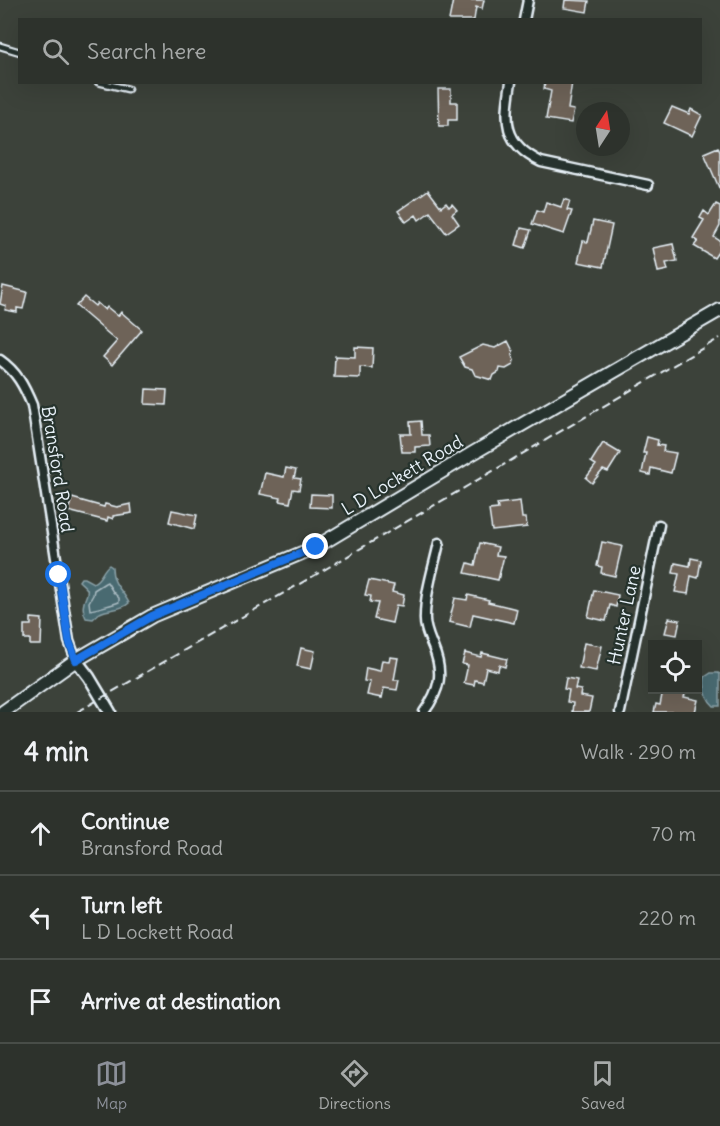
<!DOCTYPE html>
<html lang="en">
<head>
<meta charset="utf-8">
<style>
  body { margin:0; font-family:Delius,sans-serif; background:#353a34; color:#f1f3f6 }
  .controls { position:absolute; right:18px; bottom:18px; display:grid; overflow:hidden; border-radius:0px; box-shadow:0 6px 24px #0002 }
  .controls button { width:54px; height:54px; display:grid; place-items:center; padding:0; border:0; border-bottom:2px solid #484d48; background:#2d322c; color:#f1f3f6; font:30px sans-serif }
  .compass { position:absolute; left:576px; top:102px; width:54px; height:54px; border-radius:50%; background:#2d322c; box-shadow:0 6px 24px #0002; rotate:12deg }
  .stop { position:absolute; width:18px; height:18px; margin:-14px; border:4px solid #1a73e8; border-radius:50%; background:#fff }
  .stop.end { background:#1a73e8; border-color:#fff; box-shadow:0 2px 6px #0008 }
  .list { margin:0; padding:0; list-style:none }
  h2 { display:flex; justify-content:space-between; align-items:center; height:78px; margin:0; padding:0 24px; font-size:26px }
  h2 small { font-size:20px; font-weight:400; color:#a7aaa9 }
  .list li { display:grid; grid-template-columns:39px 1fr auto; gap:18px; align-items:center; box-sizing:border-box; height:84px; padding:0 24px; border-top:2px solid #484d48 }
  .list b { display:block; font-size:22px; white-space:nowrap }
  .list p { margin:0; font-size:20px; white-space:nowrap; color:#a7aaa9 }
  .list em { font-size:20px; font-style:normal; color:#a7aaa9 }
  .icon { flex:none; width:33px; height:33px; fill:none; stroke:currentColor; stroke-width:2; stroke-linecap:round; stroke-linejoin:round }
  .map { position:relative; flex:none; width:720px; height:712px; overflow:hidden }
  .search { position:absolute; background:#2d322c; box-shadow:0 6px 24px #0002; left:18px; right:18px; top:18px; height:66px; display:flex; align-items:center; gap:15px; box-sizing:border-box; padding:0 21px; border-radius:0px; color:#a7aaa9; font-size:22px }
  .sheet { height:330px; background:#2d322c }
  nav { display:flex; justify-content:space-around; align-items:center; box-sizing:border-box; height:84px; border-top:2px solid #484d48; background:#2d322c; font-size:16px; color:#a7aaa9 }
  nav a { display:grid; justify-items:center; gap:3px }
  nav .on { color:#8c9099 }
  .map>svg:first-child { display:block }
</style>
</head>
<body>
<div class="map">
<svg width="720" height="712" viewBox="0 0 720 712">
  <rect width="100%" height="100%" fill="#3c423a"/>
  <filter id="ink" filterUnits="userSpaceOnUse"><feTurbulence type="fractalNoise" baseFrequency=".0167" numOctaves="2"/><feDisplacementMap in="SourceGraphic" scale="12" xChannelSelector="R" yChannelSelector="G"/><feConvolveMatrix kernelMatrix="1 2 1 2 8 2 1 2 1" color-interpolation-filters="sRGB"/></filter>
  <g filter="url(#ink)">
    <path fill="#4a6a71" stroke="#89a0a7" stroke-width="1.5" d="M 109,565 L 112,567 C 112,585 122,589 129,603 C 121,611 110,608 100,613 C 99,613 94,618 93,619 L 86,618 C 78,603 90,595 87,589 C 85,586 82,584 79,581 L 81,578 L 84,578 L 93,583 C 102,579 102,570 109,565 Z
      M 711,673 L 718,673 L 720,674 L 720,706 L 714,706 C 705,698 703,689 705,677 Z"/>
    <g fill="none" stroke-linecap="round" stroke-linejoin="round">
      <path stroke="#a9bbc2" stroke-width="1.5" d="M 107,582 L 113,592 L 119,598 L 119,602 C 115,604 95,609 90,610 L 89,602 L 93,595 L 94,590 L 105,583 Z"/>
    </g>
    <path fill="#6e6458" stroke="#e8f1f8" stroke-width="1.5" d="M 453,0 L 484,0 L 482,9 L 476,7 L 474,20 L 449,20 Z
      M 565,0 L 589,1 L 587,12 L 564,8 Z
      M 545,82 L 572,82 L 568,109 L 574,110 L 571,123 L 546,119 L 551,91 L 544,89 Z
      M 438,89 L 451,89 L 451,102 L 457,102 L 457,120 L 448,120 L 448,126 L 439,126 Z
      M 672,107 L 689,114 L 691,109 L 702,115 L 692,136 L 664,123 Z
      M 718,147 L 720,152 L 720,190 L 704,153 Z
      M 428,190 L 441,207 L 446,203 L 449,207 L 452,204 L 457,210 L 452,214 L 459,224 L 446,233 L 430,212 L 419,220 L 416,215 L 406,222 L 398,211 Z
      M 564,199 L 570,201 L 567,210 L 572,211 L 564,234 L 532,224 L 537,210 L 543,212 L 546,202 L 561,207 Z
      M 716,204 L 720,206 L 720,226 L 714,237 L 720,241 L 720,249 L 714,258 L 694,246 L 698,241 L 693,238 L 704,220 L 700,218 L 704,211 L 709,215 Z
      M 593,221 L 612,225 L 603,267 L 578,262 L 583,241 L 588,242 Z
      M 521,228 L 531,230 L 525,248 L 516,245 Z
      M 673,244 L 677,261 L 666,263 L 668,270 L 658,272 L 653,248 Z
      M 3,286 L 27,292 L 23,309 L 17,308 L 17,312 L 5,310 L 6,306 L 0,304 Z
      M 84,297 L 95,306 L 97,303 L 105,310 L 107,307 L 118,316 L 121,312 L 142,330 L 112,365 L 103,357 L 117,341 L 76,306 Z
      M 508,341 L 513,351 L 512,356 L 514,360 L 513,365 L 506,369 L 500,368 L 499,372 L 494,375 L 492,380 L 475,375 L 472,369 L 465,367 L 459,357 L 483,345 L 495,348 Z
      M 355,347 L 373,348 L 372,368 L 360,367 L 360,378 L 334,377 L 335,356 L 355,357 Z
      M 146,389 L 167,390 L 166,405 L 145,404 Z
      M 421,421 L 422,435 L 429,435 L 430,446 L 415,447 L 415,452 L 402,452 L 400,434 L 411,434 L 410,422 Z
      M 647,437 L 658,440 L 657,445 L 664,446 L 663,451 L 676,453 L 671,473 L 651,468 L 650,475 L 642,473 L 646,453 L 643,453 Z
      M 603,443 L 620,453 L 608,472 L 603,470 L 592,483 L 586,478 L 596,465 L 591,462 Z
      M 286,468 L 296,470 L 294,478 L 301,479 L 299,490 L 293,489 L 290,503 L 280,501 L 281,498 L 260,494 L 265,473 L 284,477 Z
      M 311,494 L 332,495 L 332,508 L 310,507 Z
      M 72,498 L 104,507 L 105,504 L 117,507 L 131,504 L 132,513 L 113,516 L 113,519 L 108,517 L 107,521 L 68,511 Z
      M 520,501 L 522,518 L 526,518 L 527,527 L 492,531 L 489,510 L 498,509 L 497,504 Z
      M 172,510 L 197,515 L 194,529 L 169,522 Z
      M 602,542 L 622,546 L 615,576 L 601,573 L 602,567 L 597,566 Z
      M 480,543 L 498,547 L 496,555 L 504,556 L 498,580 L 465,573 L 468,563 L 475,565 Z
      M 691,558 L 701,560 L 698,578 L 691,576 L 688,594 L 675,592 L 679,574 L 673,573 L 675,563 L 690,566 Z
      M 369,580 L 394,585 L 392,592 L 404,595 L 402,606 L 396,605 L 392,623 L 374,619 L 378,603 L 370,602 L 371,596 L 365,595 Z
      M 594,590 L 618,595 L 616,607 L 610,605 L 606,621 L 588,617 Z
      M 468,595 L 489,600 L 488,602 L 517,609 L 514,623 L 473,614 L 470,627 L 449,622 L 455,598 L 467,600 Z
      M 31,618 L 42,619 L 41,645 L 30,645 L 30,639 L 24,639 L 24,625 L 31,625 Z
      M 669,618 L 680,620 L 677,635 L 665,633 Z
      M 584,643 L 602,646 L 596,671 L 579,668 Z
      M 301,648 L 315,651 L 311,669 L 297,666 Z
      M 465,653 L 481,657 L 482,653 L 507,659 L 505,667 L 499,665 L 498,671 L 486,668 L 483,682 L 475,680 L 474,685 L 464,683 L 468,665 L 462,664 Z
      M 390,657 L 398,658 L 394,680 L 399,680 L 397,690 L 384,688 L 382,698 L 367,695 L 370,682 L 364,681 L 366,668 L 380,671 L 382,660 L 389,661 Z
      M 566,678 L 577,680 L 575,689 L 581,690 L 580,696 L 592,698 L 589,712 L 572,712 L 573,703 L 567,702 L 569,690 L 564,689 Z
      M 663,690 L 682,690 L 682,691 L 686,692 L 684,697 L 698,700 L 695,712 L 654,712 L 656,704 L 660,705 Z"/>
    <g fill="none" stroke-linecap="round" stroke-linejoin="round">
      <defs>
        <path id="service" d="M 0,46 L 20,52
          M 98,82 L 128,89"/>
        <path id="minor" d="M 524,20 L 528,0
          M 511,82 C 505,120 502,143 541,162 L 648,185
          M 0,360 C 17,372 24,386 32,405 L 69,641 L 76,660
          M 424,712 C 440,690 444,673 433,647 C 429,637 424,627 425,616 C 425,593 434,566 439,543
          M 620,712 L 659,525"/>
        <path id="tertiary" d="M 76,660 L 89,677 L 110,712"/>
        <path id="secondary" d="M 3,712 L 76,660 L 152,616 L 316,547 L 473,453 L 720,310"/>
      </defs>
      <use href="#service" stroke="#e8f1f8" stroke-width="9"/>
      <use href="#minor" stroke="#e8f1f8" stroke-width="13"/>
      <use href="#tertiary" stroke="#e8f1f8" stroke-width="15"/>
      <use href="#secondary" stroke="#e8f1f8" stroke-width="16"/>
      <use href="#service" stroke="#26332d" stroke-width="4.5"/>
      <use href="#minor" stroke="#26332d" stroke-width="8"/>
      <use href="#tertiary" stroke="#26332d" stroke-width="10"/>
      <use href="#secondary" stroke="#26332d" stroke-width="12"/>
      <path stroke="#e8f1f8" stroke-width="2" stroke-dasharray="9 4.5" stroke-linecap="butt" d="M 77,712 L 329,567 L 720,338"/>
    </g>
  </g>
  <g fill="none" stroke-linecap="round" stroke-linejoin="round" filter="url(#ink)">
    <path stroke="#1a73e8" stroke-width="8" d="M 59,575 L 69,641 L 76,660 L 152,616 L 316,547"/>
  </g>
  <g text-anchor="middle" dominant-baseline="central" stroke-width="4.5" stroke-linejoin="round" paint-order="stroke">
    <g font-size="18" fill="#e8f1f8" stroke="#26332d">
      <text transform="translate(58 469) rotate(81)">Bransford Road</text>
      <text transform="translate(402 475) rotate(-31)">L D Lockett Road</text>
      <text transform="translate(624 615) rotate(-78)">Hunter Lane</text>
    </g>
  </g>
</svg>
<div class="controls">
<button><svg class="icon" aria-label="locate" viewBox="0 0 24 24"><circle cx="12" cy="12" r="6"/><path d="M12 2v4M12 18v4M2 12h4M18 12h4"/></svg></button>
</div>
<svg class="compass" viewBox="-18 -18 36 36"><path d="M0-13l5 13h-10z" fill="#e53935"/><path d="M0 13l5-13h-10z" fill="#a7aaa9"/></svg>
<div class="stop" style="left:59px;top:575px"></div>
<div class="stop end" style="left:316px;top:547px"></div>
<div class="search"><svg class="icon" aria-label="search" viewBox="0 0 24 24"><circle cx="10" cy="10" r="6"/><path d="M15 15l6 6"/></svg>Search here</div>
</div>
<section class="sheet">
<h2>4 min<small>Walk · 290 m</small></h2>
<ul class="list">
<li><svg class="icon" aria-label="ahead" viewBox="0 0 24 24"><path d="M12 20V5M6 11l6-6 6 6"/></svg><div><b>Continue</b><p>Bransford Road</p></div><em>70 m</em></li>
<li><svg class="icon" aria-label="left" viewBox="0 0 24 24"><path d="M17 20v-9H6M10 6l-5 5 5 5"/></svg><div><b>Turn left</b><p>L D Lockett Road</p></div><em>220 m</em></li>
<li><svg class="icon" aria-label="arrive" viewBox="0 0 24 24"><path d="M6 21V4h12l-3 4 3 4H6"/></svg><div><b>Arrive at destination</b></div></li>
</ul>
</section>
<nav>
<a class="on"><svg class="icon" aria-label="map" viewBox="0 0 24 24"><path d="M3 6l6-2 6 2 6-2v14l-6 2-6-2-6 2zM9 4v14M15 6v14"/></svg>Map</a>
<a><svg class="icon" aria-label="directions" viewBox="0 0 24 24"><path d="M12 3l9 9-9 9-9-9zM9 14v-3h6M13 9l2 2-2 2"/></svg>Directions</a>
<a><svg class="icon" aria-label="saved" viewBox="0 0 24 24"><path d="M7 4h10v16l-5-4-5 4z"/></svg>Saved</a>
</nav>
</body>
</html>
